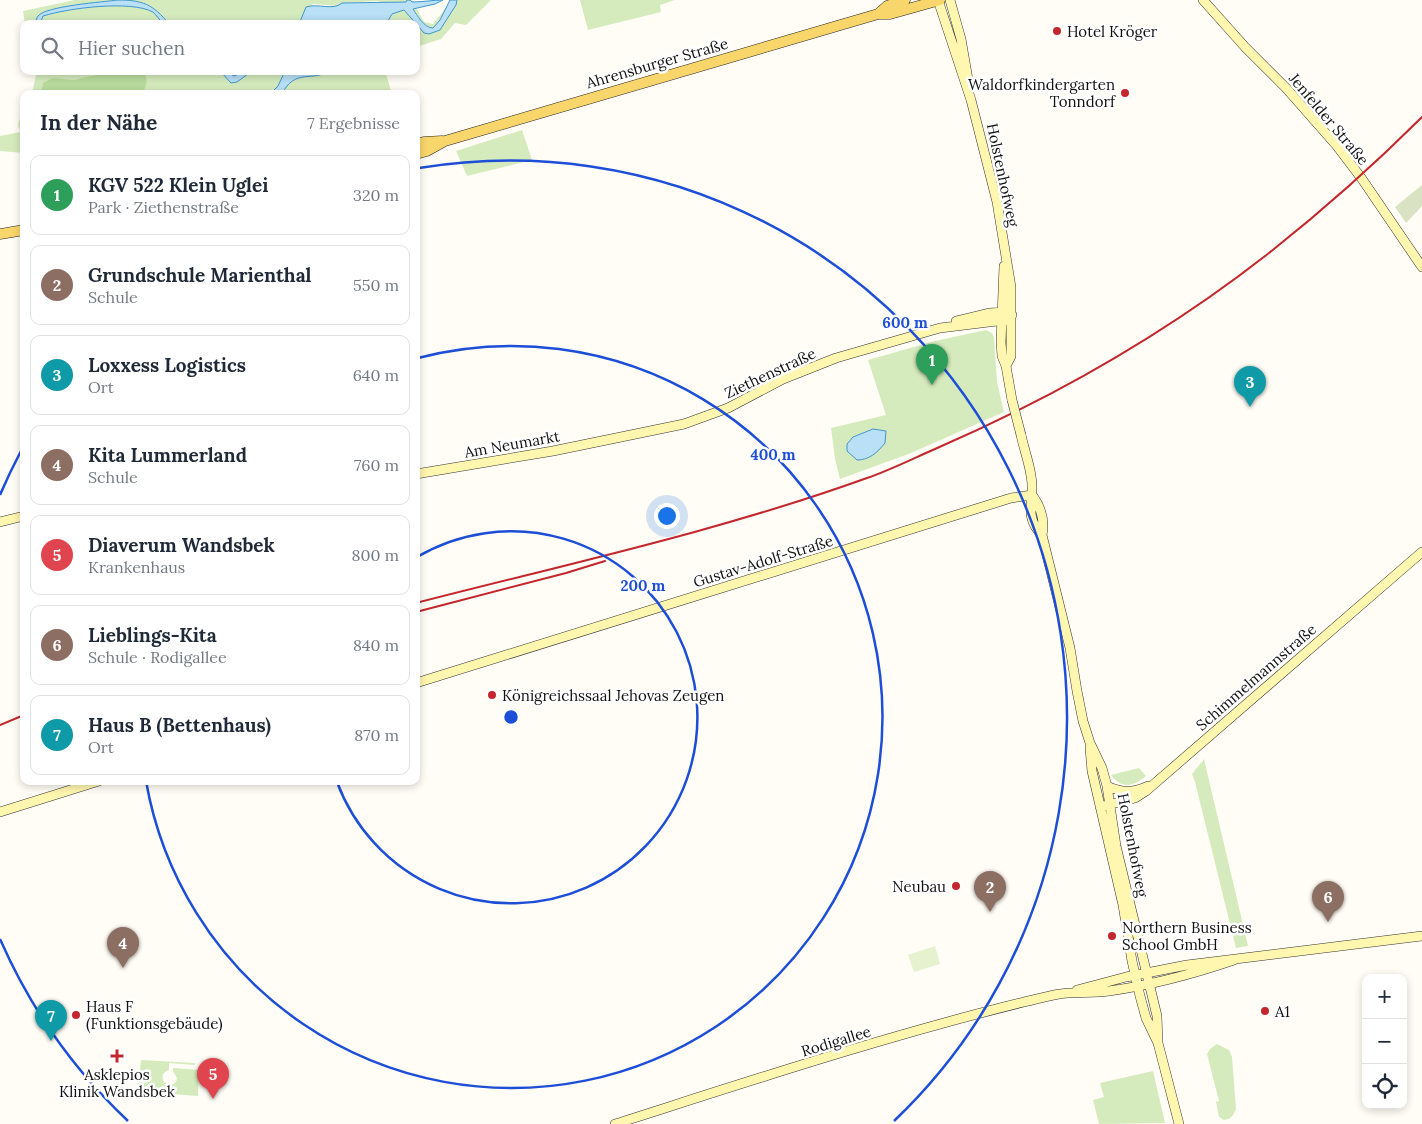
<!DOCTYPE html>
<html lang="de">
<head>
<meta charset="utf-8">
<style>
  body { margin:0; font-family:Lora,serif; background:#f2f2f3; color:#1f2937 }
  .controls { position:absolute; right:15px; bottom:15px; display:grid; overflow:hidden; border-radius:10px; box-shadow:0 2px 8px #0003 }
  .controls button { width:45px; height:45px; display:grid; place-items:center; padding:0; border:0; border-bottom:1px solid #e0e1e3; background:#fff; color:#1f2937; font:25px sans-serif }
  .you { position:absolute; left:666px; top:515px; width:18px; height:18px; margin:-12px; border:4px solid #fff; border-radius:50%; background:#1a73e8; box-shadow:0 0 0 8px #1a73e833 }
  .badge { display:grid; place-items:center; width:32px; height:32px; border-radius:50%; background:#2563eb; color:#fff; font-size:16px; font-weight:700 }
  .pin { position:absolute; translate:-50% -41px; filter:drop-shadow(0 1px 2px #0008) }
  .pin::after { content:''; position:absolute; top:26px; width:18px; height:15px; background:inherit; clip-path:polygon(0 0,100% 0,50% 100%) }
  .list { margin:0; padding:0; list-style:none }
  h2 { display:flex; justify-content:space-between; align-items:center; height:65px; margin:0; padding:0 20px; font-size:21px }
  h2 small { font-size:16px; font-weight:400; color:#747a83 }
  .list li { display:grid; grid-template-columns:32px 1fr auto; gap:15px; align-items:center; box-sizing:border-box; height:80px; margin:0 10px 10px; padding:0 10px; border:1px solid #e0e1e3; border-radius:10px }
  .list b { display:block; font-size:19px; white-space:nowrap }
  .list p { margin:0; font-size:16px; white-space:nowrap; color:#747a83 }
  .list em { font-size:16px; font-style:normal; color:#747a83 }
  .icon { flex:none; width:28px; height:28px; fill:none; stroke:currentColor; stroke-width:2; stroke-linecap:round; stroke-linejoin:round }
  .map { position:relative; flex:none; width:1422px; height:1124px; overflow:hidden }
  .search { position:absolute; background:#fff; box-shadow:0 2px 8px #0003; left:20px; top:20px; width:400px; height:55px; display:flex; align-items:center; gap:12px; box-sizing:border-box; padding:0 18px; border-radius:10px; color:#747a83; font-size:19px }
  .panel { position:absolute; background:#fff; box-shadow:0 2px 8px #0003; left:20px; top:90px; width:400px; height:695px; border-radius:10px }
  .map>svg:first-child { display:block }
</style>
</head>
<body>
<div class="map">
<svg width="1422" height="1124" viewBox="0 0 1422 1124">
  <rect width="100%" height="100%" fill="#fffdf5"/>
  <path fill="#d5ebbd" d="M 75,0 L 412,0 L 424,22 L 433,24 L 452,0 L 491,0 L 466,25 L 455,23 L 441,39 L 416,47 L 416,24 L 386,24 L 389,17 L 397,11 L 378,1 L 342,3 L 337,6 L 313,4 L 304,12 L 299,24 L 25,24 L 23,11 Z
    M 580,0 L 675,0 L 660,5 L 661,12 L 588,30 Z
    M 34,71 L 285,71 L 278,86 L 270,94 L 32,94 L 36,75 Z
    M 329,71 L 388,71 L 386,74 L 392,94 L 282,94 C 295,68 312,82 329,71 Z
    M 24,116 L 24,153 L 0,151 L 0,136 L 21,132 L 18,126 L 19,120 Z
    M 522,130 L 532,160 L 467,176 L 456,151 Z
    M 986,330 L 992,333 L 994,337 L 997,382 L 1004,412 L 911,453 L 840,479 L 835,459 L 831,428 L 886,415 L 868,360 L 935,341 Z
    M 1204,759 L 1248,946 L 1236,948 L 1195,782 L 1192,774 Z
    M 1139,768 L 1146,776 C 1134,786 1122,790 1111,775 Z
    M 1217,1044 L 1229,1050 L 1232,1057 L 1236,1109 C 1233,1116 1231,1119 1224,1120 L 1219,1117 L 1216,1102 L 1219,1101 L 1207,1054 L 1210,1049 Z
    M 141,1060 L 195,1063 L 195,1065 L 169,1063 L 169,1070 C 163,1072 161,1076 164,1082 L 168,1085 L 168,1091 L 138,1089 Z
    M 173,1068 L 199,1070 L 198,1096 L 171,1094 L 172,1085 L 176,1082 L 177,1078 L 173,1071 Z
    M 1153,1071 L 1165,1123 L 1099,1124 L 1093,1100 L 1104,1097 L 1100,1083 Z"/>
  <path fill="#b9dc9c" d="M 96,71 L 143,71 C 147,78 148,83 144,90 L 135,94 L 41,94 L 43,83 L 53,78 L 74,80 L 96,75 Z"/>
  <path fill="#d9e3c4" d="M 1422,185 L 1422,206 L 1406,223 L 1395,207 Z"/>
  <path fill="#e6f2cf" d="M 935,946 L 940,964 L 914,972 L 908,955 Z"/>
  <path fill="#b9e0f7" stroke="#3f96cf" d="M 118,0 C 142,0 153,4 169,24 L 163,24 C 160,20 156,15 153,12 C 130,0 69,8 43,16 L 40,24 L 35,24 C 35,23 37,17 38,16 C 46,6 103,2 118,0 Z
    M 407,0 L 410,0 L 412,2 C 423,2 433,0 443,0 L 435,4 L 413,9 C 417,15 424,28 433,28 L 440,20 L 450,0 L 457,0 L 456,5 L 440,30 L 429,34 L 424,33 L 404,10 L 392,14 L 386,24 L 299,24 L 306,7 C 318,3 333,11 342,3 L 406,2 Z
    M 220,71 L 226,71 L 234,76 L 246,71 L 252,71 L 237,82 L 231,83 Z
    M 285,71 L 329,71 C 312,82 295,68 282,94 L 270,94 L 278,86 Z
    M 873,429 L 886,431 L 885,443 C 877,453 869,460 857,460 L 847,451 L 847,444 L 853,437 Z"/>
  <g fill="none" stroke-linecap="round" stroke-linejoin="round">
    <defs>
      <path id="secondary" d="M 938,0 L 971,100 L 997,202 L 1011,287 L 1011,356 L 1006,366
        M 950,0 L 961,39 L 969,85
        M 1203,0 L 1245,47 L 1286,88 L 1337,146 L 1362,179 L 1422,267
        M 1004,266 L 1001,342 L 1002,356 L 1006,366 L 1012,400
        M 956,321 L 989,313 L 1007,312
        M 1021,435 C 1024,449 1029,462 1031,476 C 1036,499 1022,515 1042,535
        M 416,474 L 553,451 L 684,424 L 728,408 L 783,379 L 836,358 L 940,328 L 1005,320 L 1012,315
        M 1032,495 C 1041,507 1045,520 1042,535 L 1070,648 L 1077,691 L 1083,721 L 1090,743 L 1102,768 L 1107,786 L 1116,846 L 1157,1016 L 1158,1043
        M 0,522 L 24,516
        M 416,683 L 1011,498 L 1032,495
        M 1090,748 L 1092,771 L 1123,905 L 1132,961 L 1140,996 L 1146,1018 L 1158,1043 L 1179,1124
        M 1107,786 C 1122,793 1133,793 1148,786
        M 1100,807 L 1135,798 L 1146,791 L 1422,552
        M 0,812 L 99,781
        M 1077,990 L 1126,977 L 1187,965 L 1422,936
        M 615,1124 C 750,1081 886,1036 1024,1002 C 1038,999 1053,994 1068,993 C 1082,992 1096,993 1109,991 C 1152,985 1193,974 1234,960"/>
      <path id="primary" d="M 878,14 L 887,6 L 905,0
        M 416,145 L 424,142 L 442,141
        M 416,154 L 427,151 L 445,141 L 878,14 L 890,14 L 940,0
        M 0,234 L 24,230"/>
    </defs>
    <use href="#secondary" stroke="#333" stroke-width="10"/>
    <use href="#primary" stroke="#222" stroke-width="11"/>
    <use href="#secondary" stroke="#fff6b0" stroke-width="9"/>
    <use href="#primary" stroke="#f9d66b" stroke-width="10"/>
    <path stroke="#c4262e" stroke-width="2" d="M 416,603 C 567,564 720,531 867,478 C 890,470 912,459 935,449 C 1053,398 1167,333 1269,253 C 1322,211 1374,165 1422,117
      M 416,612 L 566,573 L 605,561
      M 0,725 L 24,715"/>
    <defs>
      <path id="secondary-bridge" d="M 1012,400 L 1021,435"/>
    </defs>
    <use href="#secondary-bridge" stroke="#333" stroke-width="10" stroke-linecap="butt"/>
    <use href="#secondary-bridge" stroke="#fff6b0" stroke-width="9"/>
  </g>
  <g fill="none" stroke="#1d4ed8" stroke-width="2.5">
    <path d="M417 557A186 186 0 1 1 337 782"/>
    <path d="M418 358A371 371 0 1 1 146 781"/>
    <path d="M128 1121A557 557 0 0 1 0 939M0 495A557 557 0 0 1 21 451M419 168A557 557 0 0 1 894 1121"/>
  </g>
  <g fill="#c4262e" stroke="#fff" stroke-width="2">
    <circle cx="1057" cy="31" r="5"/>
    <circle cx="1125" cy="93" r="5"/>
    <circle cx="492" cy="695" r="5"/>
    <circle cx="956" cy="886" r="5"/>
    <circle cx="1112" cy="936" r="5"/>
    <circle cx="1265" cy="1011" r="5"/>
    <circle cx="76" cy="1015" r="5"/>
    <path d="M114.5 1048.5h5v5h5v5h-5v5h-5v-5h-5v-5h5z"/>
  </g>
  <g text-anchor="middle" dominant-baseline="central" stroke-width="5" stroke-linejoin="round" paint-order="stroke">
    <g font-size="15" fill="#111" stroke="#fff" text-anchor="start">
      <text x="1067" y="31">Hotel Kröger</text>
      <text x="1115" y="84" text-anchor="end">Waldorfkindergarten<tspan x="1115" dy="17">Tonndorf</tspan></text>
      <text x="502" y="695">Königreichssaal Jehovas Zeugen</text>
      <text x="946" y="886" text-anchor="end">Neubau</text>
      <text x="1122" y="927">Northern Business<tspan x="1122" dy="17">School GmbH</tspan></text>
      <text x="86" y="1006">Haus F<tspan x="86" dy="17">(Funktionsgebäude)</tspan></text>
      <text x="1275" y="1011">A1</text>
      <text x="117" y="1074" text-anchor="middle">Asklepios<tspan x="117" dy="17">Klinik Wandsbek</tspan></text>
    </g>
    <g font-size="15" fill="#111" stroke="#fff">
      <text transform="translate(657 63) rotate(-16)">Ahrensburger Straße</text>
      <text transform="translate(1329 119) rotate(50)">Jenfelder Straße</text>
      <text transform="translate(1003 175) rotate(78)">Holstenhofweg</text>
      <text transform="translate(770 373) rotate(-25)">Ziethenstraße</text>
      <text transform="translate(512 444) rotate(-10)">Am Neumarkt</text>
      <text transform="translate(763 561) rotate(-17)">Gustav-Adolf-Straße</text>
      <text transform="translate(1256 677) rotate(-41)">Schimmelmannstraße</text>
      <text transform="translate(1133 845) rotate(79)">Holstenhofweg</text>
      <text transform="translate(836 1041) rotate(-17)">Rodigallee</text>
    </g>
  </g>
  <circle cx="511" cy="717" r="8" fill="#1d4ed8" stroke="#fff" stroke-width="2.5"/>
  <g font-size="15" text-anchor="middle" font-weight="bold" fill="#1d4ed8" stroke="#fff" stroke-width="5" stroke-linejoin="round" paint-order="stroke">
    <text x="905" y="328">600 m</text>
    <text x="773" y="460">400 m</text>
    <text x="643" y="591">200 m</text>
  </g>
</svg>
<div class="controls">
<button>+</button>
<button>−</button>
<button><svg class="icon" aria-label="locate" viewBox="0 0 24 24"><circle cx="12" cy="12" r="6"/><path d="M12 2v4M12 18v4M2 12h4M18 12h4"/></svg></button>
</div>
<div class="you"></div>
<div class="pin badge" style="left:932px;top:385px;background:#2e9e5b">1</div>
<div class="pin badge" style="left:990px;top:912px;background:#8d6e63">2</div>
<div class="pin badge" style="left:1250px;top:407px;background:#0f9aa8">3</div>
<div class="pin badge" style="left:123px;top:968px;background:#8d6e63">4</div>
<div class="pin badge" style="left:213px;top:1099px;background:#e0444e">5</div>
<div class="pin badge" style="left:1328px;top:922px;background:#8d6e63">6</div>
<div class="pin badge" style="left:51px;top:1041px;background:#0f9aa8">7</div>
<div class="search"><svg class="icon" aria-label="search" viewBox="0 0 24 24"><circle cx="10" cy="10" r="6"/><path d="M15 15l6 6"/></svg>Hier suchen</div>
<section class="panel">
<h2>In der Nähe<small>7 Ergebnisse</small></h2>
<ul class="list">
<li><span class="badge" style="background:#2e9e5b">1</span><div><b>KGV 522 Klein Uglei</b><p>Park · Ziethenstraße</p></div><em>320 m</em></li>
<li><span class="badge" style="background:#8d6e63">2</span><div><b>Grundschule Marienthal</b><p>Schule</p></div><em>550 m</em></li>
<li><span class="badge" style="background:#0f9aa8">3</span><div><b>Loxxess Logistics</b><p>Ort</p></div><em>640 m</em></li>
<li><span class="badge" style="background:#8d6e63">4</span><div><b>Kita Lummerland</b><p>Schule</p></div><em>760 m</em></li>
<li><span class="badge" style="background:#e0444e">5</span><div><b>Diaverum Wandsbek</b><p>Krankenhaus</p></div><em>800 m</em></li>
<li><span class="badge" style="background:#8d6e63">6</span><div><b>Lieblings-Kita</b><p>Schule · Rodigallee</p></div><em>840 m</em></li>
<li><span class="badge" style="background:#0f9aa8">7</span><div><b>Haus B (Bettenhaus)</b><p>Ort</p></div><em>870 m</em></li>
</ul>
</section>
</div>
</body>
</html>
